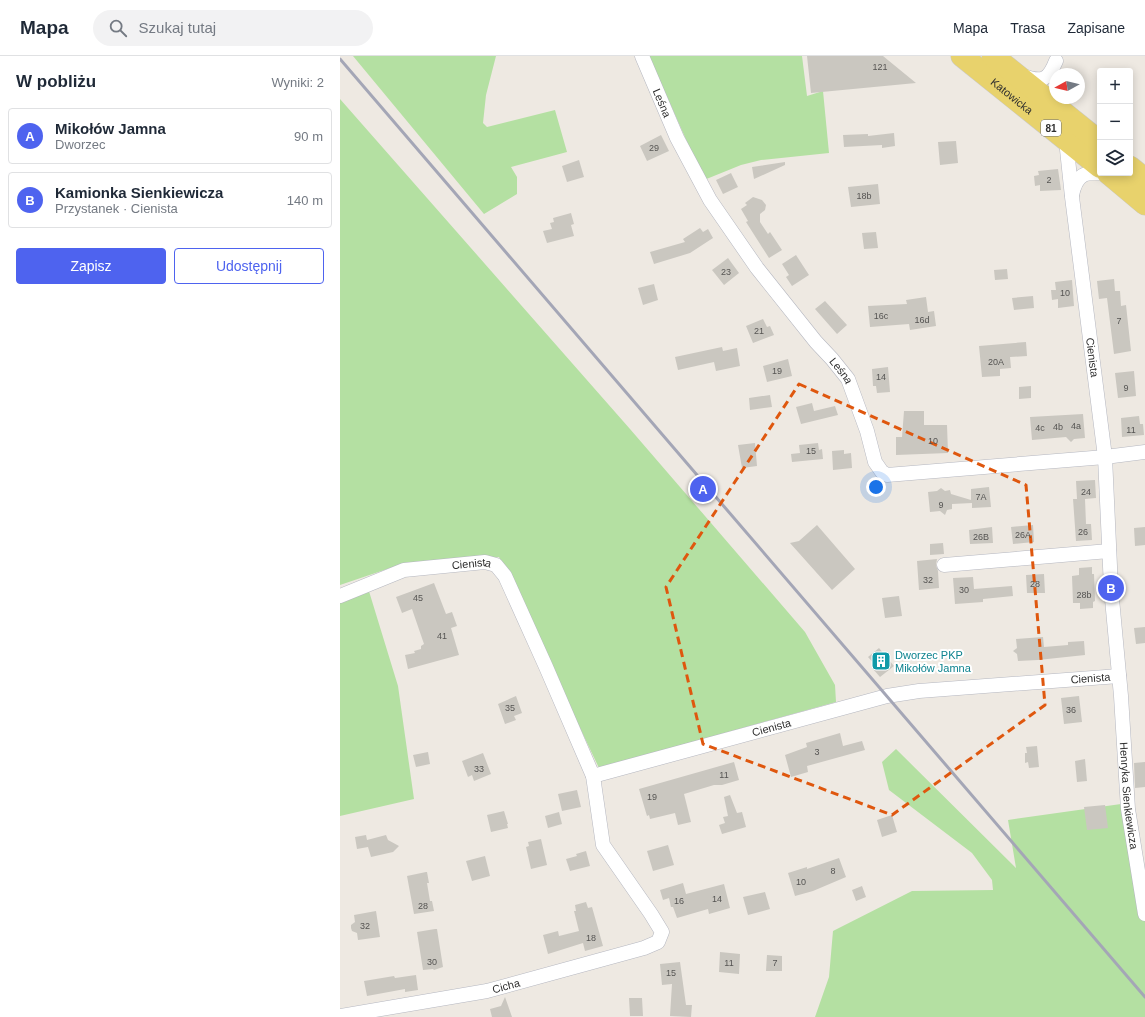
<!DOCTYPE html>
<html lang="pl">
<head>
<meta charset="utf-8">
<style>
  body { margin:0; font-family:Arial,sans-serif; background:#f2f2f3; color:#1f2937 }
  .controls { position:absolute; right:12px; top:12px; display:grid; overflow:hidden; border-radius:4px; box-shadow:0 2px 10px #0003 }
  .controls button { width:36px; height:36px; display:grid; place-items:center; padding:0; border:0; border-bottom:1px solid #e0e1e3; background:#fff; color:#1f2937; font:20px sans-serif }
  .compass { position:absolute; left:709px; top:12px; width:36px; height:36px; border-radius:50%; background:#fff; box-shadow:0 2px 10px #0003; rotate:262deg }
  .you { position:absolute; left:536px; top:431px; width:14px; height:14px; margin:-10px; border:3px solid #fff; border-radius:50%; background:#1a73e8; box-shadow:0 0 0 6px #1a73e833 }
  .badge { display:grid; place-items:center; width:26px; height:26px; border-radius:50%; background:#4e63ef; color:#fff; font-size:13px; font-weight:700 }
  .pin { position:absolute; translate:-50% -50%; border:2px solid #fff; box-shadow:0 1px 4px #0006 }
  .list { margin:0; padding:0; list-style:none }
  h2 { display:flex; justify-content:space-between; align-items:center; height:52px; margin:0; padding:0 16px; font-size:17px }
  h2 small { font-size:13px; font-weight:400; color:#747a83 }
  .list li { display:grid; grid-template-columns:26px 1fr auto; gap:12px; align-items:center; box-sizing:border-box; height:56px; margin:0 8px 8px; padding:0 8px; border:1px solid #e0e1e3; border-radius:4px }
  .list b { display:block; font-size:15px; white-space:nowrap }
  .list p { margin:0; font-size:13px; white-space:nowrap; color:#747a83 }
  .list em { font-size:13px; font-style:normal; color:#747a83 }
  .actions { display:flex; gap:8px; padding:12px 16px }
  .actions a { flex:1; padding:9px 0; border:1px solid #4e63ef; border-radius:4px; text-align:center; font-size:14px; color:#4e63ef }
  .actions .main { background:#4e63ef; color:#fff }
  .icon { flex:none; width:22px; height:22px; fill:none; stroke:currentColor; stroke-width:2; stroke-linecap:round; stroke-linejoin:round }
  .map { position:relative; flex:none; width:805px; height:961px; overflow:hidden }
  header { display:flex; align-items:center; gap:24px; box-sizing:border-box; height:56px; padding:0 20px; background:#fff; border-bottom:1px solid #e0e1e3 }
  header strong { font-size:19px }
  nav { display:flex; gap:22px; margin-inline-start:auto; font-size:14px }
  .search { width:280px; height:36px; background:#f2f2f3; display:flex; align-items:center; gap:10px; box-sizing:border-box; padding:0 14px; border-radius:22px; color:#747a83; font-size:15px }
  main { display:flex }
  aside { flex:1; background:#fff }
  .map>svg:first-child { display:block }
</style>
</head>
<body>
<header>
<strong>Mapa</strong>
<div class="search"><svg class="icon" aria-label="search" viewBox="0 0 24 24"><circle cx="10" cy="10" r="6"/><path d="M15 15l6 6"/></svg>Szukaj tutaj</div>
<nav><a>Mapa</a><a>Trasa</a><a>Zapisane</a></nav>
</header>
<main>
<aside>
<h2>W pobliżu<small>Wyniki: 2</small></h2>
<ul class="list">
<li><span class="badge">A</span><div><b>Mikołów Jamna</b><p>Dworzec</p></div><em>90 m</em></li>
<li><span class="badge">B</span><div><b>Kamionka Sienkiewicza</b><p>Przystanek · Cienista</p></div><em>140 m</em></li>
</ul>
<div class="actions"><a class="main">Zapisz</a><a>Udostępnij</a></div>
</aside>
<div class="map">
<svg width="805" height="961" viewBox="0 0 805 961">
  <rect width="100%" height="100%" fill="#eee9e2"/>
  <path fill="#b4e0a2" d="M 13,0 L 156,0 L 146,39 L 143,67 L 147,71 L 215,54 L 227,96 L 171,111 L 177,121 L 177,138 L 144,158 Z
    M 309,0 L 462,0 L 467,40 L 483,35 L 489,97 L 421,104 L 401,109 L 364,124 Z
    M 0,43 L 290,373 L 465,576 L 495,629 L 496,646 L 259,712 L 159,501 L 59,509 L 0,529 Z
    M 28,532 L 58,630 L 74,743 L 0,760 L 0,538 Z
    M 556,693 L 676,812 L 668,764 L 781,748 L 805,854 L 805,961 L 475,961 L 489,921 L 493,875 L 572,835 L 653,834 L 652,824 L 632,797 L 549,734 L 542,706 Z"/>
  <path fill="#cac7c0" d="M 467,0 L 543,0 L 576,27 L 471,37 Z
    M 554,77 L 555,90 L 542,92 L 542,89 L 504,91 L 503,79 L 528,78 L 528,80 Z
    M 321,79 L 329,95 L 307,105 L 300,90 Z
    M 616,85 L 618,107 L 600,109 L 598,86 Z
    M 239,104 L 244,121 L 227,126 L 222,110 Z
    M 445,106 L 445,109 L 414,123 L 412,111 Z
    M 718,113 L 721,134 L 700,135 L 700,129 L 695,130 L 694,120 L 699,119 L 698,115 Z
    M 391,117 L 398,131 L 383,138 L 376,124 Z
    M 538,128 L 540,148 L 511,151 L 508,131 Z
    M 413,141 L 422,144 L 426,149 L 425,154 L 420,158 L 420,166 L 428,178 L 430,176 L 442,194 L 429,202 L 406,166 L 408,165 L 401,153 L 407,149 L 405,147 Z
    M 231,157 L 234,168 L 231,169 L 234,180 L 207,187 L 203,175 L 212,173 L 210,167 L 214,166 L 213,162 Z
    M 360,172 L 363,176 L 368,173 L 373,182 L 350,197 L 314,208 L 310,196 L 345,186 L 343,183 Z
    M 536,176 L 538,192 L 524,193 L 522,177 Z
    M 456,199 L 469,219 L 452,230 L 446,221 L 449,219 L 442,208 Z
    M 388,202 L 399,217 L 384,229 L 372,214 Z
    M 667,213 L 668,223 L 655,224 L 654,214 Z
    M 774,223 L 775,235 L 780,235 L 781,250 L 786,249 L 791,295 L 774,298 L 767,242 L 759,243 L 757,225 Z
    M 732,224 L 734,250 L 718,252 L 718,243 L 712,244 L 711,234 L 716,234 L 715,226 Z
    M 314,228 L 318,244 L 303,249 L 298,232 Z
    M 693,240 L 694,252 L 674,254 L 672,242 Z
    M 586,241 L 588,256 L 594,255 L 596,270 L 570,274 L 569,268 L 530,271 L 528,250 L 567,248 L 566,244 Z
    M 485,245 L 507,269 L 497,278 L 475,253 Z
    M 423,263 L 427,271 L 430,270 L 434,279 L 413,287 L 406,270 Z
    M 686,286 L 687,300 L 670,301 L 671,312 L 660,313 L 660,320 L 642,321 L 639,290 Z
    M 382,291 L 383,295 L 397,292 L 400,310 L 376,315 L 374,306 L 338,314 L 335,301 Z
    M 448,303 L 452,320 L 427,326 L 423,310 Z
    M 548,311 L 550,336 L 537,337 L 536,330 L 533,330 L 532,313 Z
    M 794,315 L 796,340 L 778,342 L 775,317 Z
    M 691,330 L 691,342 L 679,343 L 679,331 Z
    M 430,339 L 432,351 L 410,354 L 409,342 Z
    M 472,347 L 474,355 L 495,350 L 498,359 L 461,368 L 456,351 Z
    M 564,355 L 584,355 L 584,369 L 607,369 L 608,397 L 556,399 L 556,381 L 562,381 Z
    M 743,358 L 745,382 L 734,383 L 731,386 L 726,381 L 692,384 L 690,361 Z
    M 799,360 L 800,368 L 803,368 L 804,379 L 782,381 L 781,362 Z
    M 415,387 L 417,410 L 402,412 L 398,389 Z
    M 478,387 L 479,394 L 482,393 L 483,403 L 452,406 L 451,398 L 460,397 L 459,389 Z
    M 504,394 L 504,398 L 511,397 L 512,412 L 493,414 L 492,395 Z
    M 755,424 L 756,442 L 745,443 L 746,468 L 751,468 L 752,484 L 736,485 L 733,443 L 740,443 L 737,443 L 736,425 Z
    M 649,431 L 651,451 L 632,452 L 632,447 L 612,448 L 612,453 L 607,454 L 605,459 L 600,455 L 590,456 L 588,436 L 597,435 L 601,432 L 605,435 L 610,434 L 611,438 L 631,444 L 631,433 Z
    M 477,469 L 515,513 L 492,534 L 450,487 L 459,485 Z
    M 693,469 L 694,486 L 673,488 L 671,471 Z
    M 652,471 L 653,487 L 630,488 L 629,474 Z
    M 805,471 L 805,489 L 795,490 L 794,472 Z
    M 603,487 L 604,498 L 590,499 L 590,488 Z
    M 597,503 L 596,509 L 598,515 L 599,532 L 579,534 L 577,505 Z
    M 752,511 L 752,518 L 754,518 L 755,545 L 753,546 L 753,552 L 740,553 L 740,547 L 733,547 L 732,520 L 739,519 L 739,512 Z
    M 704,518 L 705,537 L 687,537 L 686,519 Z
    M 633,521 L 634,533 L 672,530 L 673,540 L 643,543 L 643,546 L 615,548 L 613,522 Z
    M 94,527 L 106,558 L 112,556 L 117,570 L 111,572 L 119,599 L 68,613 L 65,599 L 75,597 L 74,595 L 81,593 L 81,590 L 84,588 L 72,553 L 62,557 L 56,541 Z
    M 559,540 L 562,560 L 545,562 L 542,542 Z
    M 805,571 L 805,587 L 796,588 L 794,572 Z
    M 703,581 L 704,591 L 728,589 L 728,586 L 744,585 L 745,599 L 698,604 L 678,605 L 677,598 L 673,595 L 677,592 L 676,583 Z
    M 539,592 L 554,610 L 540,621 L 533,613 L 536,610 L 528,601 Z
    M 176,640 L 182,657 L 174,660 L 176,664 L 165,668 L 158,648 Z
    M 739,640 L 742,666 L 724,668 L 721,642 Z
    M 500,677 L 503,690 L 522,685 L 525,694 L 467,710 L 468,716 L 451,721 L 445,699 L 467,691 L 466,687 Z
    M 697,690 L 699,711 L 689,712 L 688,706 L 685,707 L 685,697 L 687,697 L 686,691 Z
    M 88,696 L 90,708 L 76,711 L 73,699 Z
    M 143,697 L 151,718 L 134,725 L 132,719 L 128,721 L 122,705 Z
    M 745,703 L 747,725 L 737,726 L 735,705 Z
    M 394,706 L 399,724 L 382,729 L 374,729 L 344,738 L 351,766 L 338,769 L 335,757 L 310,763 L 309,759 L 307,760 L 299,733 Z
    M 805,706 L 805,731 L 795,732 L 794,707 Z
    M 237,734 L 241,751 L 222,755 L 218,738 Z
    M 390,739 L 397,757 L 402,756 L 406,771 L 382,778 L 379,769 L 385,767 L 383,761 L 388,760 L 384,741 Z
    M 765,749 L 768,772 L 747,774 L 744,751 Z
    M 164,755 L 168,768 L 167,768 L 168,772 L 151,776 L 147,759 Z
    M 219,756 L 222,768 L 208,772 L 205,760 Z
    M 552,759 L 557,776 L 542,781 L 537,764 Z
    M 26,779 L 27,784 L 46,779 L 48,784 L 59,790 L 53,796 L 31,801 L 28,791 L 17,793 L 15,781 Z
    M 201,783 L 207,809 L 191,813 L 186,791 L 189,790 L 188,786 Z
    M 328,789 L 334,809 L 313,815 L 307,795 Z
    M 246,795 L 250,810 L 230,815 L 226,803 L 237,800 L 236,798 Z
    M 145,800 L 150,820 L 132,825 L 126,805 Z
    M 499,802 L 506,821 L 473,835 L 455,840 L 448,817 L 467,811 L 467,813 Z
    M 86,816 L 87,816 L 89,827 L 87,827 L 90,845 L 92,845 L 94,855 L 74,858 L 67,820 Z
    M 343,827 L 346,838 L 384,828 L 390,852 L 369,858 L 368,853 L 337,862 L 333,851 L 331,851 L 329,842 L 323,844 L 320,834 Z
    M 522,830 L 526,841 L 516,845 L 512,834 Z
    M 425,836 L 430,853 L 408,859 L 403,841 Z
    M 246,846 L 248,852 L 252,851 L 263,890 L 245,895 L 243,887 L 208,898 L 203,879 L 218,875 L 219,880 L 239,875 L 234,855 L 236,855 L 235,849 Z
    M 36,855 L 40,881 L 18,884 L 17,877 L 12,875 L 11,872 L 11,869 L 15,866 L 14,859 Z
    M 95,873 L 97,873 L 103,911 L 94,914 L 93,913 L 83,914 L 77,876 Z
    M 380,896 L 400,898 L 399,918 L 379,916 Z
    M 427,899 L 442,900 L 442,915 L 426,915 Z
    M 340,906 L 346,949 L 352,949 L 351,961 L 330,960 L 332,928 L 322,929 L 320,908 Z
    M 76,919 L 78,934 L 65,936 L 65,933 L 27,940 L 24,925 L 54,920 L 55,922 Z
    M 165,941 L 172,961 L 152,961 L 150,953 L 161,950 Z
    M 289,942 L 302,942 L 303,960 L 290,960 Z"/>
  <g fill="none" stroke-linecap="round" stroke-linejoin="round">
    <defs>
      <g id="street">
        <path id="s1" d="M 302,0 L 337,82 L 370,144 L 417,212 L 476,286 L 492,303 L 508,323 L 527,375 L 535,406 L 542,416 L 547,419 L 765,401 L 805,396"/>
        <path d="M 681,19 C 702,27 708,25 716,5"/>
        <path id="s2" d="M 726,84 L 732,141 L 765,401 L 771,532 L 781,640 L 788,753 L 805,858"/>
        <path d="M 732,139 C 737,116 747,115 768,118"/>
        <path d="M 604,509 L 769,495"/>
        <path id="s3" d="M 0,540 L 64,514 L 145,506 L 156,509 L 165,520 L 206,611 L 253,720 L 263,789 L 311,858 L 322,876 L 318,886 L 304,892 L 147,935 L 0,960"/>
        <path id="s4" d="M 253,720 L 547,640 L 579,635 L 779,620"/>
      </g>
      <g id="primary">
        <path id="s5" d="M 622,0 L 760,111"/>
        <path d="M 653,0 L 760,86"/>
        <path d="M 790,111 L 805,123"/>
        <path d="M 768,117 L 805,148"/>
      </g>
    </defs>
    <use href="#street" stroke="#b5b7c0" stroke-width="15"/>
    <use href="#primary" stroke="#c9c9c9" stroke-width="23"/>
    <use href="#street" stroke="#fff" stroke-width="14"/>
    <use href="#primary" stroke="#e8d26c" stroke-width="22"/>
    <path stroke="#a4a6b6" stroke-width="3" d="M 0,3 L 805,941"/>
  </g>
  <path fill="none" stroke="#df570e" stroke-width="3" stroke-dasharray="8 5" stroke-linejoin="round" d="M 459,328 L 686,429 L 705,649 L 552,759 L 363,688 L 326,531 Z"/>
  <defs>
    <symbol id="building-square" viewBox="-11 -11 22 22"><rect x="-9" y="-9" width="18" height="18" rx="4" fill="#0f9aa8" stroke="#fff"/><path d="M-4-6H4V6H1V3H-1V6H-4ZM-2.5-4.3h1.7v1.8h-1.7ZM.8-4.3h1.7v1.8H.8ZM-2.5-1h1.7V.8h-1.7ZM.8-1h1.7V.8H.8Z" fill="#fff"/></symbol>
  </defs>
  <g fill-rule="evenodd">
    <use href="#building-square" x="530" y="594" width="22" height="22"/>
  </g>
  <g text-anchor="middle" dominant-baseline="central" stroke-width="4" stroke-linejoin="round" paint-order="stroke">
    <g font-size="9" fill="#555452">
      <text x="540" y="11">121</text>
      <text x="314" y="92">29</text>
      <text x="709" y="124">2</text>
      <text x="524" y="140">18b</text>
      <text x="386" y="216">23</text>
      <text x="725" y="237">10</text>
      <text x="541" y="260">16c</text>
      <text x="582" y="264">16d</text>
      <text x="779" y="265">7</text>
      <text x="419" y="275">21</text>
      <text x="656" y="306">20A</text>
      <text x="437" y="315">19</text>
      <text x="541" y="321">14</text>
      <text x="786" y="332">9</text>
      <text x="736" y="370">4a</text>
      <text x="718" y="371">4b</text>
      <text x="700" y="372">4c</text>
      <text x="791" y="374">11</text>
      <text x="593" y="385">10</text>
      <text x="471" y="395">15</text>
      <text x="746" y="436">24</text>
      <text x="641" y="441">7A</text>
      <text x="601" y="449">9</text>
      <text x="743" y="476">26</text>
      <text x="683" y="479">26A</text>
      <text x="641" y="481">26B</text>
      <text x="588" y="524">32</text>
      <text x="695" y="528">28</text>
      <text x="624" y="534">30</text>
      <text x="744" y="539">28b</text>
      <text x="78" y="542">45</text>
      <text x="102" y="580">41</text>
      <text x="170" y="652">35</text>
      <text x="731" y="654">36</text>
      <text x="477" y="696">3</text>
      <text x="139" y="713">33</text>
      <text x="384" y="719">11</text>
      <text x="312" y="741">19</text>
      <text x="493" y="815">8</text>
      <text x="461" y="826">10</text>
      <text x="377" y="843">14</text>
      <text x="339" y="845">16</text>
      <text x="83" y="850">28</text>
      <text x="25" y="870">32</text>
      <text x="251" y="882">18</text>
      <text x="92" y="906">30</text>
      <text x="389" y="907">11</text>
      <text x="435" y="907">7</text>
      <text x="331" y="917">15</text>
    </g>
    <rect fill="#fff" stroke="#6d6d6d" stroke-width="1" x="701" y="64" width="20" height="16" rx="3"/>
    <g font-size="10" font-weight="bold" fill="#2e2e2e">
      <text x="711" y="72">81</text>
    </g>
    <g font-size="11" fill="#2e2e2e" stroke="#fff">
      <text stroke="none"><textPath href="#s5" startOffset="64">Katowicka</textPath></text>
      <text stroke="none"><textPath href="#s1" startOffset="51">Leśna</textPath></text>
      <text stroke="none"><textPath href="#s2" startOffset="219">Cienista</textPath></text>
      <text stroke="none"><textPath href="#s1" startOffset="375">Leśna</textPath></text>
      <text stroke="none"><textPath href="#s3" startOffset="137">Cienista</textPath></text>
      <text stroke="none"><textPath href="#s4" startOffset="509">Cienista</textPath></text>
      <text stroke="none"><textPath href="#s4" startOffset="185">Cienista</textPath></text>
      <text stroke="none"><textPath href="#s2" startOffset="659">Henryka Sienkiewicza</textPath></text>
      <text transform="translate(166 930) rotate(-15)">Cicha</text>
    </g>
    <g font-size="11" fill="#0d838f" stroke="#fff" text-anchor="start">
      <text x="555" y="599">Dworzec PKP<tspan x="555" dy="13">Mikołów Jamna</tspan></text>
    </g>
  </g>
</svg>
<div class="controls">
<button>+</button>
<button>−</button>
<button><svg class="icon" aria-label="layers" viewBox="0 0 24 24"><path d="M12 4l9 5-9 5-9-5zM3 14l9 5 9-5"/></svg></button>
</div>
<svg class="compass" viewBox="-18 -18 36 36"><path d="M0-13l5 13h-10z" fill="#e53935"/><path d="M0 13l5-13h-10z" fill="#747a83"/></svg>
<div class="you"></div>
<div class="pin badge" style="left:363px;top:433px">A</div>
<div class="pin badge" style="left:771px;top:532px">B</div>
</div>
</main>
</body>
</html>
